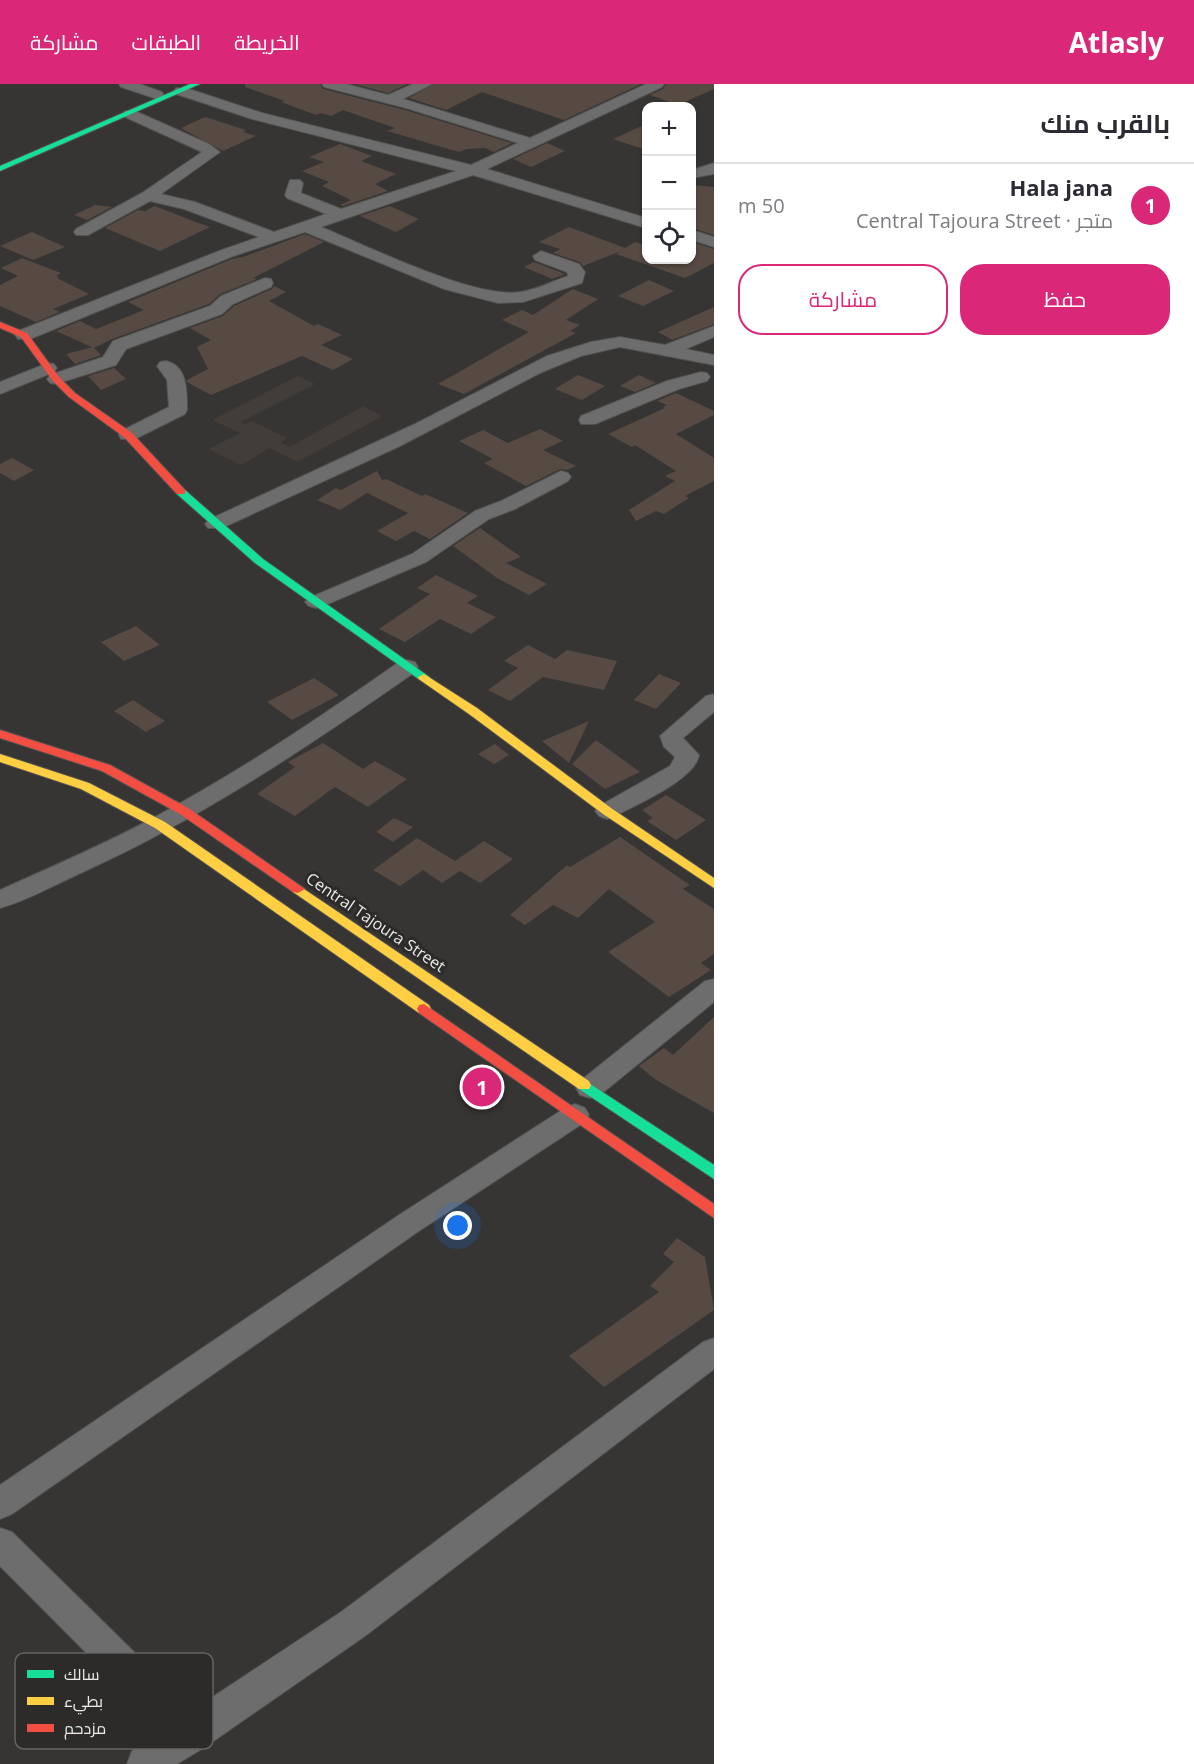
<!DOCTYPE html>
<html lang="ar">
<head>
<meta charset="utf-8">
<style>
  body { margin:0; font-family:"Open Sans",Cairo,sans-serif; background:#f7f7f7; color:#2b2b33; direction:rtl }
  .controls { position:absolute; right:18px; top:18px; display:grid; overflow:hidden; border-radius:12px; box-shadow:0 2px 4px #0004 }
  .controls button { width:54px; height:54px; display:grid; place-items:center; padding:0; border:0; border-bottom:2px solid #e1e1e2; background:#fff; color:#2b2b33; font:30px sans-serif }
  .you { position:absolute; left:458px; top:1142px; width:21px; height:21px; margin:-15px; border:4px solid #fff; border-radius:50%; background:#1a73e8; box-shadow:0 0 0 9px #1a73e833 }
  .badge { display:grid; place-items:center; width:39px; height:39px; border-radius:50%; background:#db2777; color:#fff; font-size:20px; font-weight:700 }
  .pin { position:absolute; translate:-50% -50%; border:3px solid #fff; box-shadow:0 2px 6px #0006 }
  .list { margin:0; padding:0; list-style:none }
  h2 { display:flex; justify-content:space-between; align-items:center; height:78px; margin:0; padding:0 24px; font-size:26px }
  h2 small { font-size:20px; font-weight:400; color:#7c7c81 }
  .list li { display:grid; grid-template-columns:39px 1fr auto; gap:18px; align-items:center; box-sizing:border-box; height:84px; padding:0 24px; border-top:2px solid #e1e1e2 }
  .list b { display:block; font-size:22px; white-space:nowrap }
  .list p { margin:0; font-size:20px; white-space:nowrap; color:#7c7c81 }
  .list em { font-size:20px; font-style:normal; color:#7c7c81 }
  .actions { display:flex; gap:12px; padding:18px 24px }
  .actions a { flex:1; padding:14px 0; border:2px solid #db2777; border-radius:24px; text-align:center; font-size:21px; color:#db2777 }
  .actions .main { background:#db2777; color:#fff }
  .icon { flex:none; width:33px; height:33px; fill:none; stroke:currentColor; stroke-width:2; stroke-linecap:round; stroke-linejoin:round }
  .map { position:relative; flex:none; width:714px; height:1680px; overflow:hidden; direction:ltr }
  header { display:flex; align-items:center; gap:36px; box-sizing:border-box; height:84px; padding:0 30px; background:#db2777; color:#fff }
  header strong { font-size:28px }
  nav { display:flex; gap:33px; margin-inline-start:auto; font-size:21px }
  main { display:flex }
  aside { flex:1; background:#fff }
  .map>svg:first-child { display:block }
</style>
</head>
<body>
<header>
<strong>Atlasly</strong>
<nav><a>الخريطة</a><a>الطبقات</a><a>مشاركة</a></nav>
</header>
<main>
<aside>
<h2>بالقرب منك<small></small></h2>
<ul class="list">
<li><span class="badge">1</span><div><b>Hala jana</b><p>متجر · Central Tajoura Street</p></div><em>50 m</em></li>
</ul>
<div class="actions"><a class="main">حفظ</a><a>مشاركة</a></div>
</aside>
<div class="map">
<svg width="714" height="1680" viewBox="0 0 714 1680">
  <rect width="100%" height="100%" fill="#363534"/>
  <path fill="#433d39" d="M 298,292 L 315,300 L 241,338 L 245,340 L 252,337 L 287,354 L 281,359 L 290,363 L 363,322 L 383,332 L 297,378 L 270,364 L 241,381 L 209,365 L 240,349 L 212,336 Z"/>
  <path fill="#574a42" d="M 245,0 L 320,0 L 323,5 L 405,26 L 512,59 L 494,68 L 485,64 L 467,65 L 459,68 L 387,47 L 395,44 L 343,26 L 331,32 L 321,29 L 316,31 L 281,18 L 285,17 L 245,3 Z
    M 355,0 L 407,0 L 388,9 Z
    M 434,0 L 641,0 L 564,36 L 482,8 L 446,26 L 409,14 Z
    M 666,0 L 714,0 L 714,5 L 678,21 L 650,11 L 663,5 Z
    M 205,33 L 246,46 L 243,48 L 256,52 L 223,67 L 181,44 Z
    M 646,40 L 646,66 L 613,55 Z
    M 547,59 L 565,67 L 531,83 L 513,75 Z
    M 340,60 L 372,72 L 361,77 L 396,90 L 375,100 L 388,107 L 343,122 L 340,121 L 351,116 L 322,102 L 329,98 L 302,87 L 324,78 L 309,73 Z
    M 692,101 L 714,103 L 714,151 L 692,144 Z
    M 95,121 L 112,123 L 87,136 L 74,131 Z
    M 155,122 L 193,137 L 210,143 L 160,167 L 105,144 L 138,126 L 145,127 Z
    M 390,122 L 419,135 L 396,148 L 360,132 Z
    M 569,143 L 625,164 L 635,158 L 646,162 L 646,176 L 692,176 L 692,158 L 714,165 L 714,179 L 685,194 L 616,170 L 621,167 L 583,182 L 580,178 L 553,169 L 560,165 L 539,158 Z
    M 32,148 L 65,163 L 33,176 L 0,162 Z
    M 305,150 L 324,158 L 253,194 L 257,195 L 220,210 L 209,220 L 112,255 L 94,264 L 56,247 L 80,237 L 96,245 L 144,226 L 128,218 L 232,175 L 243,173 Z
    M 22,174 L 61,189 L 56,192 L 59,193 L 57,194 L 89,210 L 53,225 L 60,228 L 36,238 L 0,222 L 0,201 L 18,192 L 1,184 Z
    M 534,178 L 565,190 L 552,195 L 524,183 Z
    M 649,196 L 674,207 L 643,222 L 618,212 Z
    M 274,202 L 286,208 L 269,217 L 314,242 L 318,240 L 342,251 L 321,261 L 353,275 L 333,286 L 302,272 L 211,311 L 187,298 L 187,296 L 208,285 L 197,263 L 211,256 L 190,244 L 223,232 L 234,222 L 272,205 Z
    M 573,205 L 598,215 L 566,236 L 580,241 L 570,247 L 576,249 L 464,310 L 438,300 L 529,248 L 502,236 L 522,226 L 533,231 Z
    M 714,223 L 714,240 L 672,256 L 658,248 Z
    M 93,263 L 101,271 L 75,280 L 66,270 Z
    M 114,284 L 126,295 L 101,306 L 88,292 Z
    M 578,291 L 605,302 L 582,316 L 555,305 Z
    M 639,291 L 656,299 L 635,308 L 620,302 Z
    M 676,309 L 714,327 L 714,331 L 676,350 L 714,374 L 714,397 L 685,412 L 689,414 L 664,430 L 656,427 L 636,437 L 629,426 L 675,397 L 665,392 L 676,387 L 635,361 L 632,363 L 608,350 L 665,324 L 663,323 L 667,321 L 657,317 Z
    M 540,345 L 563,357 L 543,366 L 576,382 L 567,386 L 560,385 L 526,402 L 484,379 L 493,375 L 459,357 L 483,346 L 508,359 Z
    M 12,374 L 34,386 L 14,397 L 0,389 L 0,380 Z
    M 377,387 L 382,396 L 386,395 L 422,412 L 425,410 L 468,429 L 430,455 L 414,447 L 396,457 L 377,447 L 408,429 L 367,409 L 340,426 L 317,416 L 336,404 L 341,406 Z
    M 480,444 L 521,473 L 506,479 L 547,500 L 529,511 L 497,494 L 453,462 Z
    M 436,491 L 478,512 L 467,519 L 496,533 L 471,550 L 440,535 L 405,558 L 379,545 L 430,510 L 417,504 Z
    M 136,542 L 160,561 L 124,577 L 101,558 Z
    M 528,561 L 555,575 L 567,566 L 617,577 L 604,606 L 543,593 L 510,617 L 488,606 L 518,584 L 504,577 Z
    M 659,590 L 681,599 L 656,625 L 634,616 Z
    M 314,594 L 339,611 L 292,636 L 267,618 Z
    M 133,616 L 165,637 L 146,648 L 114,627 Z
    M 589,637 L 569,679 L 542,657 Z
    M 596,656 L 640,688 L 605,705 L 572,680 Z
    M 323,659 L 363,685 L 375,677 L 407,695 L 368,723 L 335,703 L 295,732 L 257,710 L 295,683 L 288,678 Z
    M 495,660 L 509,671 L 494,680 L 478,670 Z
    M 666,711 L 706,736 L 676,756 L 647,737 L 653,734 L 642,726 Z
    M 394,734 L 413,743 L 393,758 L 376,748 Z
    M 620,753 L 690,801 L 683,805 L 714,825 L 714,870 L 701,879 L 711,886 L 669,913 L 608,868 L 655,838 L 609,805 L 578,834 L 553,821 L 525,841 L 510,831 L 567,781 L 570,783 Z
    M 417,754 L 455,777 L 484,757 L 513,775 L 480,799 L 460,787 L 442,799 L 423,786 L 400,802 L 373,786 Z
    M 714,933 L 714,1029 L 656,996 L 639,982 L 664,964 L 673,971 Z
    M 677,1154 L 705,1173 L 714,1226 L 604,1303 L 569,1272 L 659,1208 L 650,1202 L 674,1178 L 663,1170 Z"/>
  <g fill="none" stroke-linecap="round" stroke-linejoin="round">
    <defs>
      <path id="street" d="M 119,0 L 140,0 L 162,8 L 164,11 L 157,15 L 121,3 Z
        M 322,0 L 346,0 L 388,11 L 413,0 L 432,0 L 403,15 L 530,54 L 646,0 L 664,0 L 662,3 L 487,85 L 646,134 L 646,144 L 473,91 L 321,143 C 367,162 475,215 520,208 C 536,206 553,197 568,192 L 567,188 L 535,176 L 533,172 L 541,167 L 579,180 L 585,188 L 582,199 L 523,218 L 498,219 L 444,205 L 305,148 L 231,173 L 30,255 L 18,255 L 15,251 L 18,247 L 219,167 L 259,153 L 184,125 L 150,117 L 88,151 L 76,151 L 74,148 L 76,145 L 142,109 L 202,68 L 125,33 L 123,30 L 125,27 L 135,27 L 209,60 L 220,68 L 161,110 L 195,118 L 274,148 L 326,130 L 287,114 L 285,111 L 290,96 L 300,96 L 303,99 L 301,109 L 341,125 L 456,87 L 252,35 L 176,10 L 174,7 L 176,4 L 186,4 L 262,29 L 471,81 L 518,59 L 406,24 L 324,3 Z
        M 714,79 L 714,90 L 692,94 L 692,86 Z
        M 692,146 L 714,153 L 714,163 L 692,156 Z
        M 265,194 L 271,195 L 273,199 L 271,203 L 233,220 L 222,230 L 126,265 L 116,281 L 56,300 L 50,299 L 47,295 L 50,291 L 103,273 L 113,257 L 210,222 L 221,212 Z
        M 714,242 L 714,253 L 686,265 L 714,271 L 714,281 L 620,263 L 581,272 L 540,289 L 400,362 L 222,444 L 208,444 L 205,440 L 208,436 L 417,339 L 547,272 L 591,258 L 620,253 L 665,261 Z
        M 166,277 C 188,282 187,308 187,326 L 185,330 L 135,355 L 121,355 L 119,351 L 121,347 L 169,323 L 167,296 L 157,282 L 160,278 Z
        M 48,279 L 54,280 L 57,284 L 54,288 L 0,310 L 0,298 Z
        M 701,288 L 707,289 L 710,293 L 707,297 L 679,305 L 595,340 L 581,340 L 579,336 L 581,332 L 667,297 Z
        M 561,387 L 568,389 L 571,393 L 568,397 L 515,425 L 489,435 L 426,478 L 323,522 L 316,524 L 309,522 L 305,518 L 309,514 L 412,470 L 475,427 L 501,417 Z
        M 407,576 L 415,578 L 418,583 L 415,588 C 309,662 202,734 83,788 C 56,800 29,816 0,824 L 0,806 C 51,783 103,761 153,734 C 239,688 319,634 399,578 Z
        M 714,610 L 714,628 L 683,654 L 699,671 C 695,696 637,720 615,732 L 607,735 L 599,732 L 595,727 L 599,722 L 670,682 L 675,673 L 664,663 L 660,652 L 706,612 Z
        M 714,895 L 714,918 L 600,1011 L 590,1014 L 580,1011 L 576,1004 L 580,997 L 705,897 Z
        M 575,1020 L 585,1024 L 589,1031 L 585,1038 L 419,1147 L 12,1430 L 0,1435 L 0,1401 L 399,1131 L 565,1024 Z
        M 714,1254 L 714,1285 L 365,1552 L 205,1663 L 177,1680 L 127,1680 L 132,1667 L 163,1646 L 0,1482 L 0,1444 L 12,1448 L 193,1626 L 341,1528 L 703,1258 Z"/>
      <path id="fast" d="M 190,0 L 200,0 L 0,87 L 0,82 Z
        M 181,405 L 185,406 L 263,475 L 428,592 L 430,594 L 428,596 L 420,596 L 255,479 L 177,410 L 176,408 Z
        M 584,996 L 714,1081 L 714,1095 L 579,1005 L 577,1001 L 579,997 Z"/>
      <path id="slow" d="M 424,590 L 477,624 L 611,724 L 714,794 L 714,804 L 603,730 L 469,630 L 420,596 L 418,594 L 420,592 Z
        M 0,670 L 89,699 L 165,738 L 429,921 L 431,925 L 429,929 L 419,929 L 155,744 L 81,705 L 0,678 Z
        M 298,801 L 589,997 L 591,1001 L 589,1005 L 579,1005 L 293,808 L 291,805 Z"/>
      <path id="jam" d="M 0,238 L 27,249 L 59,293 L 75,309 L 132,349 L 185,406 L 185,410 L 177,410 L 124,353 L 69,313 L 53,297 L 21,253 L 0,244 Z
        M 0,646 L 110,681 L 188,724 L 305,805 L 298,809 L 293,808 L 180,730 L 102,687 L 0,654 Z
        M 424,920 L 714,1120 L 714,1134 L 419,929 L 417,925 L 419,921 Z"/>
    </defs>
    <use href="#street" stroke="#535251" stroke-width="2"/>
    <use href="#fast" stroke="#535251" stroke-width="2"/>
    <use href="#slow" stroke="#535251" stroke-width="2"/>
    <use href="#jam" stroke="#535251" stroke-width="2"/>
    <use href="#street" fill="#6d6d6d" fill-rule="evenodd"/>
    <use href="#fast" fill="#16e098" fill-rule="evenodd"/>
    <use href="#slow" fill="#ffcf43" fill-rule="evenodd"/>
    <use href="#jam" fill="#f24e42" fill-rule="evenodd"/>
  </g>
  <g text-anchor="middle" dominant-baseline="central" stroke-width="6" stroke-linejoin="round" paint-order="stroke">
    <g font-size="16" fill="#ebeae9" stroke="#2d2b29">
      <text transform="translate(376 838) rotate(34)">Central Tajoura Street</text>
    </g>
  </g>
  <rect x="15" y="1569" width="198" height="96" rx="9" fill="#2d2b29" stroke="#666463" stroke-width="1.5"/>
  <rect x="27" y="1586" width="27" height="8" fill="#16e098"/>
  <rect x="27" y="1613" width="27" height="8" fill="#ffcf43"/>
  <rect x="27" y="1640" width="27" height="8" fill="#f24e42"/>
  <g font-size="16" fill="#ebeae9">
    <text x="64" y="1596">سالك</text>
    <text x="64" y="1623">بطيء</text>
    <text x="64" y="1650">مزدحم</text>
  </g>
</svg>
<div class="controls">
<button>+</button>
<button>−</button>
<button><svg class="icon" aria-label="locate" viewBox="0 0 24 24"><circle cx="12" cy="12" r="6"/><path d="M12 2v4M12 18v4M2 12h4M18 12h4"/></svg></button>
</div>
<div class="you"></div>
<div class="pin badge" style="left:482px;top:1003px">1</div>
</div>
</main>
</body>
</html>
